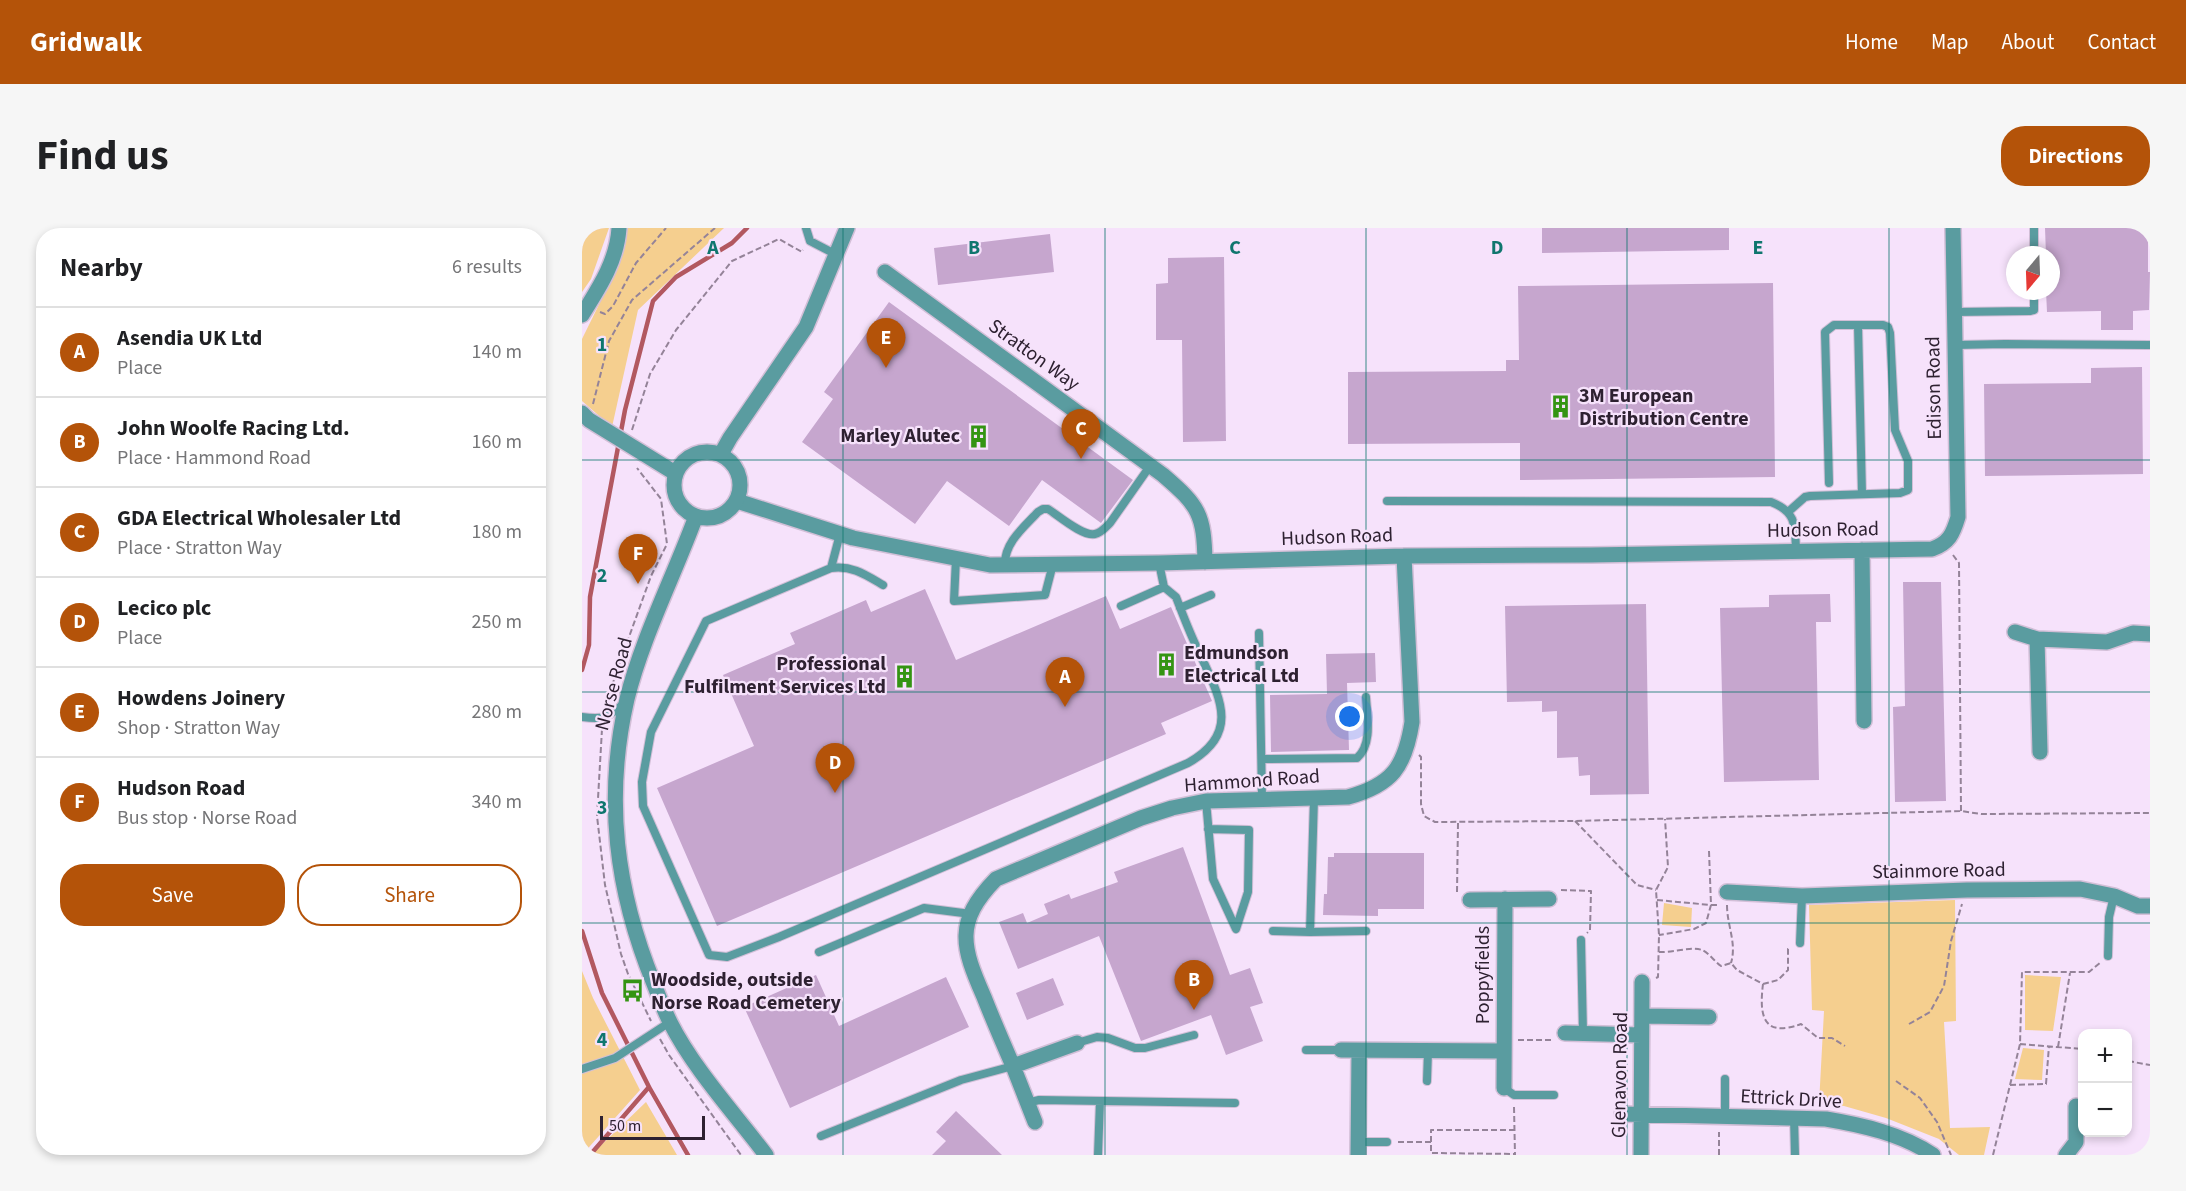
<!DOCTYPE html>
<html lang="en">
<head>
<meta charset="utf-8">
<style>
  body { margin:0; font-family:"Source Sans 3",sans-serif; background:#f6f6f6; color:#202124 }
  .controls { position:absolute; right:18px; bottom:18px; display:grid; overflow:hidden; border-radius:12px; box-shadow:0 3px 9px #0003 }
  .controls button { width:54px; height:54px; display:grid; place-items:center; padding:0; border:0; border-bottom:2px solid #e0e0e0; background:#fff; color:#202124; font:30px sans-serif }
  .compass { position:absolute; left:1424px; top:18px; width:54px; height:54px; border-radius:50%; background:#fff; box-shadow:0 3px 9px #0003; rotate:199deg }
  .scale { position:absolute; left:18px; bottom:15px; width:105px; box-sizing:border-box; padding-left:6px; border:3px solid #2e2131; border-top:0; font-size:16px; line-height:21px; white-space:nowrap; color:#2e2131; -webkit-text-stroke:4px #f6e2fb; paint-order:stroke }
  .you { position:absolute; left:768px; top:489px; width:21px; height:21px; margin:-15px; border:4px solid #fff; border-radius:50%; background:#1a73e8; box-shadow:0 0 0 9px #1a73e833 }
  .badge { display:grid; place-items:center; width:39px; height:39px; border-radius:50%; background:#b45309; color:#fff; font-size:20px; font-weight:700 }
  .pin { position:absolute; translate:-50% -50px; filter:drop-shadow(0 2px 3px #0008) }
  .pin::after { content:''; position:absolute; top:32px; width:21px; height:18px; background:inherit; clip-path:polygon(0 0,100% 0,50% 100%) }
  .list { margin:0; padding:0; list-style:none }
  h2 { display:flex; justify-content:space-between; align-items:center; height:78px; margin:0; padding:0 24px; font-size:26px }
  h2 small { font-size:20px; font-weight:400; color:#757577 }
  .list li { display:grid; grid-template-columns:39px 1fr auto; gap:18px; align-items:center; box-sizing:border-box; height:90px; padding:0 24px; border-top:2px solid #e0e0e0 }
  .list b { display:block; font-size:22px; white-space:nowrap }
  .list p { margin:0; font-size:20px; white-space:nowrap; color:#757577 }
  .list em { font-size:20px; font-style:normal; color:#757577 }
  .actions { display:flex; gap:12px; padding:18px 24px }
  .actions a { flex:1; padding:14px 0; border:2px solid #b45309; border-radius:24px; text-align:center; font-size:21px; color:#b45309 }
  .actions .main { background:#b45309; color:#fff }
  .map { position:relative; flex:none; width:1568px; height:927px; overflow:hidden; border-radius:24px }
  header { display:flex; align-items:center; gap:36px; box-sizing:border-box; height:84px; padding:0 30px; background:#b45309; color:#fff }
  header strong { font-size:28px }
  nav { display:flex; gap:33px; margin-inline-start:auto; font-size:21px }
  .intro { display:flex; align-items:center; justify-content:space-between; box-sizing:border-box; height:144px; padding:0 36px }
  h1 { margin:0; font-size:42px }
  .button { padding:15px 27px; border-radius:24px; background:#b45309; color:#fff; font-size:21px; font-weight:700 }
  main { display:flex; gap:36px; padding:0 36px }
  aside { flex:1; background:#fff; border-radius:24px; box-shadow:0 3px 9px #0003 }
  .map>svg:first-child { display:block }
</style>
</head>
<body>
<header>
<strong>Gridwalk</strong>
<nav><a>Home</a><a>Map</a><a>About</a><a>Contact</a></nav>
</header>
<div class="intro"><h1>Find us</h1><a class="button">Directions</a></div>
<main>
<aside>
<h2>Nearby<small>6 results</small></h2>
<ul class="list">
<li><span class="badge">A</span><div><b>Asendia UK Ltd</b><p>Place</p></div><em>140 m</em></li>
<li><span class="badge">B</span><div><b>John Woolfe Racing Ltd.</b><p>Place · Hammond Road</p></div><em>160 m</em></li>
<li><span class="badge">C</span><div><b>GDA Electrical Wholesaler Ltd</b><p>Place · Stratton Way</p></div><em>180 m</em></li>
<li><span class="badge">D</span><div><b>Lecico plc</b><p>Place</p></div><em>250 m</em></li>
<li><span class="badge">E</span><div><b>Howdens Joinery</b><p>Shop · Stratton Way</p></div><em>280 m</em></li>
<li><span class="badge">F</span><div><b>Hudson Road</b><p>Bus stop · Norse Road</p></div><em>340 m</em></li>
</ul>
<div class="actions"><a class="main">Save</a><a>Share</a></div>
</aside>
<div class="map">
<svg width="1568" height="927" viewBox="0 0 1568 927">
  <rect width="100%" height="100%" fill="#f6e2fb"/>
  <path fill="#f5cf8f" d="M 0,0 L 27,0 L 9,51 L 0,64 Z
    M 42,0 L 142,0 L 56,82 L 30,199 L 0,173 L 0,111 L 34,42 Z
    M 1373,672 L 1374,793 L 1362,794 L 1368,900 L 1408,899 L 1402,927 L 1377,927 L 1357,911 L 1304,890 L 1262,878 L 1237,876 L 1242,783 L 1230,782 L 1227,677 Z
    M 1082,675 L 1110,680 L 1109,699 L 1080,697 Z
    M 0,743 L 11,770 L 58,862 L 0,927 Z
    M 1443,747 L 1479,749 L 1471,803 L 1443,802 Z
    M 1441,820 L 1462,822 L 1460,852 L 1433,851 Z
    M 64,874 L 95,927 L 9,927 Z"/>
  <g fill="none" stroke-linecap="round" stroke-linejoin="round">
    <path stroke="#b25860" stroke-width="4.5" d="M 0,442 L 7,417 L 8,369 L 43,182 L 71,73 L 94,49 L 150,15 L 165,0
      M 0,703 L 20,765 L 67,859 L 106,927
      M 8,927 L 67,859"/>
  </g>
  <path fill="#c6a6ce" d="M 960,0 L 1147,0 L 1147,22 L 960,25 Z
    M 1463,0 L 1566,0 L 1566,44 L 1568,44 L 1567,82 L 1551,83 L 1551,102 L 1519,102 L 1519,83 L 1465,84 L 1464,63 L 1469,63 L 1469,27 L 1464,27 Z
    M 468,6 L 472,44 L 356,57 L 352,20 Z
    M 642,29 L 644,213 L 601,214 L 600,112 L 574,112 L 574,56 L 586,55 L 586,30 Z
    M 1191,55 L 1193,249 L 938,252 L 938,215 L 766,216 L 766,144 L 924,143 L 924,132 L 937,132 L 936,58 Z
    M 307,74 L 551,252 L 519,295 L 460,252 L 427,298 L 365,253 L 333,296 L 220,214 L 251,171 L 242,164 Z
    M 1560,139 L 1561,246 L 1403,248 L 1402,156 L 1509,155 L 1509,140 Z
    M 1321,354 L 1359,354 L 1364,573 L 1313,574 L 1311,479 L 1323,478 Z
    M 343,361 L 374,432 L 524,368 L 538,401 L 589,379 L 630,473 L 579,495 L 584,506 L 135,698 L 75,560 L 172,518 L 141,447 L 213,416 L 208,405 L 229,396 L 284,372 L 289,384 Z
    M 1248,366 L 1249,394 L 1234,394 L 1237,552 L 1142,554 L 1138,380 L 1187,379 L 1187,367 Z
    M 1064,376 L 1067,566 L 1008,567 L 1008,547 L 997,548 L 996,529 L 975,530 L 975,483 L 960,484 L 960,473 L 925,474 L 923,378 Z
    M 793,425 L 794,454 L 765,455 L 767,522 L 689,524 L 688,467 L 745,466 L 744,426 Z
    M 601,619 L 648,747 L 668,740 L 681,775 L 668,779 L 681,813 L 644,827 L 629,787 L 559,813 L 517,708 L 436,741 L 417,694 L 441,685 L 445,695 L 466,686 L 462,676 L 487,666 L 489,671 L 536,654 L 532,644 Z
    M 752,625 L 842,625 L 842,681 L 796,681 L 796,688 L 741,687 L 742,666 L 745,666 L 746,629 L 752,629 Z
    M 234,747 L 257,798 L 364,749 L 387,799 L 208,880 L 162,779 Z
    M 471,750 L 482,777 L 445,792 L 434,765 Z
    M 374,883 L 420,927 L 350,927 L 364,913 L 354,904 Z"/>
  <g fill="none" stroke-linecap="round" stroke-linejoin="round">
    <defs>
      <path id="service" d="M 224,0 L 228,13 L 255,27
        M 1452,0 L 1452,27
        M 1372,84 L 1448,83 L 1452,82 L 1452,63
        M 1373,117 L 1423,116 L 1568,117
        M 1247,255 L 1243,104 L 1252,97 L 1276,97
        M 805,273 L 1189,274 C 1215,284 1213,298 1214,323
        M 1206,284 L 1223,269 L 1228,268 L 1318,265 L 1326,262 L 1326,233 L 1313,202 L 1308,105 L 1306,99 L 1301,97 L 1276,97 L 1280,266
        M 374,330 L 372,373 L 463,367 L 471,336
        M 423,337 C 422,315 442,299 456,284 L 461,281 L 466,281 C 477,288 501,309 513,306 C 519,305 524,299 528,295 L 568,238
        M 249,340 L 258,306
        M 301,357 C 284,347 270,337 249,340 L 124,393 L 69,504 L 60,554 L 61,578 L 127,727 L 145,729 L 197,709 L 606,535 C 660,505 637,468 617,424 C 608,406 601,387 594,369 L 582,359 L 577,335
        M 539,378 L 582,359
        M 598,380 L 629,367
        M 677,405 L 680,571
        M 0,489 C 21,492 27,490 42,475
        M 680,531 L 775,530 C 791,516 785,488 784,469
        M 624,573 L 631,651 L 654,701 L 666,664 L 667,602 L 626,601
        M 691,703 L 728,704 L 732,570
        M 728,704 L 784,703
        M 999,712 L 1001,805
        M 1218,715 L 1220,668
        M 237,724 L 342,680 L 389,686
        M 1526,728 L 1527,689 L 1532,668
        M 495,815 L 515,809 L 526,810 L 553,820 L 563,820 L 612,807
        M 724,822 L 759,822
        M 0,841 L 33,830 L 88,794
        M 845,853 L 846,823
        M 922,860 L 932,867 L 972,867
        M 445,875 L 457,872 L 653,875
        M 1143,889 L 1143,851
        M 1212,889 L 1213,927
        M 239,908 L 379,852 L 431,838
        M 776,914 L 805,914
        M 516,927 L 518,873"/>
      <path id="minor" d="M 303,44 L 581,247 C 617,278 622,286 623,334
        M 0,87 C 17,60 35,33 37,0
        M 0,185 L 7,192 L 93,245
        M 155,273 L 271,310 L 408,337 L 577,335 L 822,328 L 1009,327 L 1350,321 C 1367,315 1371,306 1376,289 L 1371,0
        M 1280,322 L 1282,493
        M 1433,404 L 1455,411
        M 1458,524 L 1455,411 L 1525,414 L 1551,405 L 1568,406
        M 1145,664 L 1220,668 L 1385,662 L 1498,661 L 1532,668 L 1556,678 L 1568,678
        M 888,672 L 967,671
        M 1060,788 L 1127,789
        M 983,805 L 1059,807
        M 495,815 L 431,838 C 421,815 411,792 402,769 C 380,719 372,694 414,651 L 559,590 L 590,580 L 624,573 L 766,569 C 810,557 823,539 830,494 L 822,328
        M 759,822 L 921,823
        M 431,838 L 453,894
        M 922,860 L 923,671
        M 1040,886 L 1244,891 C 1280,897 1320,906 1351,927
        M 776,927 L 777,823
        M 1059,927 L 1060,754
        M 1484,927 L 1494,914 L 1494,878"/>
      <path id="tertiary" d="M92 257a33 33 0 1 1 66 0a33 33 0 1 1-66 0Z
        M 139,226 L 148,210 L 224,99 L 265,0
        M 114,288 C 92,348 60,410 45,471 C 22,571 34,663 72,756 C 77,769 82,782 88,794 C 111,840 153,886 184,927"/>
    </defs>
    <use href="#service" stroke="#d2bfd7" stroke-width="10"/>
    <use href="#minor" stroke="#d2bfd7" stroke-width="18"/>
    <use href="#tertiary" stroke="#d2bfd7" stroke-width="18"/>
    <path stroke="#948398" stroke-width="2" stroke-dasharray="6 3" stroke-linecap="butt" d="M 18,84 L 23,86 L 31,78 L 54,35 L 84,0
      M 11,176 L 27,113 L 50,72 L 133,0
      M 50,202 L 68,146 L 94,102 L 150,33 L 197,11 L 220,24 L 221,22
      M 1371,327 L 1377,335 L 1379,583
      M 25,475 L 34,445 L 69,348 L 85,316 L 79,271 L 55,240
      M 20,501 L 15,588 L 23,657 L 39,726 L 46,746 L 69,793
      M 837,527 L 839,529 L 839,576 L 842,588 L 853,594 L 993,593 L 1379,583 L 1399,586 L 1568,585
      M 993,593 L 1055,657 L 1074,662
      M 1127,623 L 1129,677 L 1137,677
      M 979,662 L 1009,663 L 1008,702 L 1005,705
      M 875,664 L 876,595
      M 1075,672 L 1129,677 L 1124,695 L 1112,701 L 1077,707
      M 1145,677 C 1145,698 1155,715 1149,735
      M 1077,724 C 1089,725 1110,718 1120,722 C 1127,725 1133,734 1139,738 L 1149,735 L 1155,742 L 1181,756 C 1177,788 1181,810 1219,796 L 1236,810 L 1250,810 L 1263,818
      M 1074,750 L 1076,749 L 1077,707 L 1074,662 L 1086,639 L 1083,591
      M 1181,756 L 1196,752 L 1206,742 L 1206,721 L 1209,720
      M 1327,796 L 1348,784 L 1362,758 L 1369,713 L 1380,676
      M 78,811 L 87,827 L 159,927
      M 936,812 L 970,812
      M 1438,816 L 1500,821
      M 1476,819 L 1488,745
      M 1546,833 L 1568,837
      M 1314,853 L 1338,870 L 1355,894 L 1369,927
      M 1428,857 L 1464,856 L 1467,818
      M 932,879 L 933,927
      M 933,902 L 849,902 L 849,925 L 933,926
      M 816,914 L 849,914
      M 1137,927 L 1137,904
      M 1411,927 L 1438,816 L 1440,744 L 1507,744 L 1519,734"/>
    <use href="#service" stroke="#5a9ca0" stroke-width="8"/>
    <use href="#minor" stroke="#5a9ca0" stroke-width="15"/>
    <use href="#tertiary" stroke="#5a9ca0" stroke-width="15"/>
  </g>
  <path fill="none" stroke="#0f766e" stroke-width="1.5" stroke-opacity="0.55" d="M 261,0 L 261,927M 523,0 L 523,927M 784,0 L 784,927M 1045,0 L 1045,927M 1307,0 L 1307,927M 0,232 L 1568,232M 0,464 L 1568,464M 0,695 L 1568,695"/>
  <defs>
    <symbol id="building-bare" viewBox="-9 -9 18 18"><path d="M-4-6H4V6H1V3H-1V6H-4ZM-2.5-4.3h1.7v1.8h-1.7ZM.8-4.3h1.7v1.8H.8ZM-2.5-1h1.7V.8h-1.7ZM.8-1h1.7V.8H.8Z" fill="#349413" stroke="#f6e2fb" stroke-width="2.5" paint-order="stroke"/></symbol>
    <symbol id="bus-bare" viewBox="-9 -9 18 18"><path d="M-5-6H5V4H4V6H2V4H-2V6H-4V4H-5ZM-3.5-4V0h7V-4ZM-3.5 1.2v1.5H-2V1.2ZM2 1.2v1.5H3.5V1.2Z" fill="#349413" stroke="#f6e2fb" stroke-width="2.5" paint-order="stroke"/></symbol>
  </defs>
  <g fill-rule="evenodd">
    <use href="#building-bare" x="962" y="162" width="33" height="33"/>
    <use href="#building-bare" x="380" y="192" width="33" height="33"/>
    <use href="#building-bare" x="568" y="420" width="33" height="33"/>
    <use href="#building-bare" x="306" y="432" width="33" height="33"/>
    <use href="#bus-bare" x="34" y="746" width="33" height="33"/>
  </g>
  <g text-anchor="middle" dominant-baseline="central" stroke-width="4.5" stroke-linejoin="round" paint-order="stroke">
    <g font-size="20" fill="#2e2131" stroke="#f6e2fb">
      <text transform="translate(452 127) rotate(36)">Stratton Way</text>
      <text transform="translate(1352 160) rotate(-91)">Edison Road</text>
      <text transform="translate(1241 302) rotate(-1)">Hudson Road</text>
      <text transform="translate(755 309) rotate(-2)">Hudson Road</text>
      <text transform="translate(32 456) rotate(-75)">Norse Road</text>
      <text transform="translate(670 553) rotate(-4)">Hammond Road</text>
      <text transform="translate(1357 643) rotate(-1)">Stainmore Road</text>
      <text transform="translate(901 747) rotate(-90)">Poppyfields</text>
      <text transform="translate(1038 847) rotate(-89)">Glenavon Road</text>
      <text transform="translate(1209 871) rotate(3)">Ettrick Drive</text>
    </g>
    <g font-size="20" font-weight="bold" fill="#2e2131" stroke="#f6e2fb" text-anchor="start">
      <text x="997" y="168">3M European<tspan x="997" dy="23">Distribution Centre</tspan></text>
      <text x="378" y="208" text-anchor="end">Marley Alutec</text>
      <text x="602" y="425">Edmundson<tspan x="602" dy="23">Electrical Ltd</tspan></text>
      <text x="304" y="436" text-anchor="end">Professional<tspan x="304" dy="23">Fulfilment Services Ltd</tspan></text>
      <text x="69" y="752">Woodside, outside<tspan x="69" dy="23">Norse Road Cemetery</tspan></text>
    </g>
  </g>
  <g font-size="20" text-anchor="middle" font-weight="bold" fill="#0f766e" stroke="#f6e2fb" stroke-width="4.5" stroke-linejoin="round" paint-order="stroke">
    <text x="131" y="26">A</text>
    <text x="392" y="26">B</text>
    <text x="653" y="26">C</text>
    <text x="915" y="26">D</text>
    <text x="1176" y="26">E</text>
    <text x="20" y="123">1</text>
    <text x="20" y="354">2</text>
    <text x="20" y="586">3</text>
    <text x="20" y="818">4</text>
  </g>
</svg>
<div class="controls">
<button>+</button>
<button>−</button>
</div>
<svg class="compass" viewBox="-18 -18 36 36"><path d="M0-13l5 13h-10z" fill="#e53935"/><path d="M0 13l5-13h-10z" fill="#757577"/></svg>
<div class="scale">50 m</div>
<div class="you"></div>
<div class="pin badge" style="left:483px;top:479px">A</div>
<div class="pin badge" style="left:612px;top:782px">B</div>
<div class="pin badge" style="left:499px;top:231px">C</div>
<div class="pin badge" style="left:253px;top:565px">D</div>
<div class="pin badge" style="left:304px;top:140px">E</div>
<div class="pin badge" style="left:56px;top:356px">F</div>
</div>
</main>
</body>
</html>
